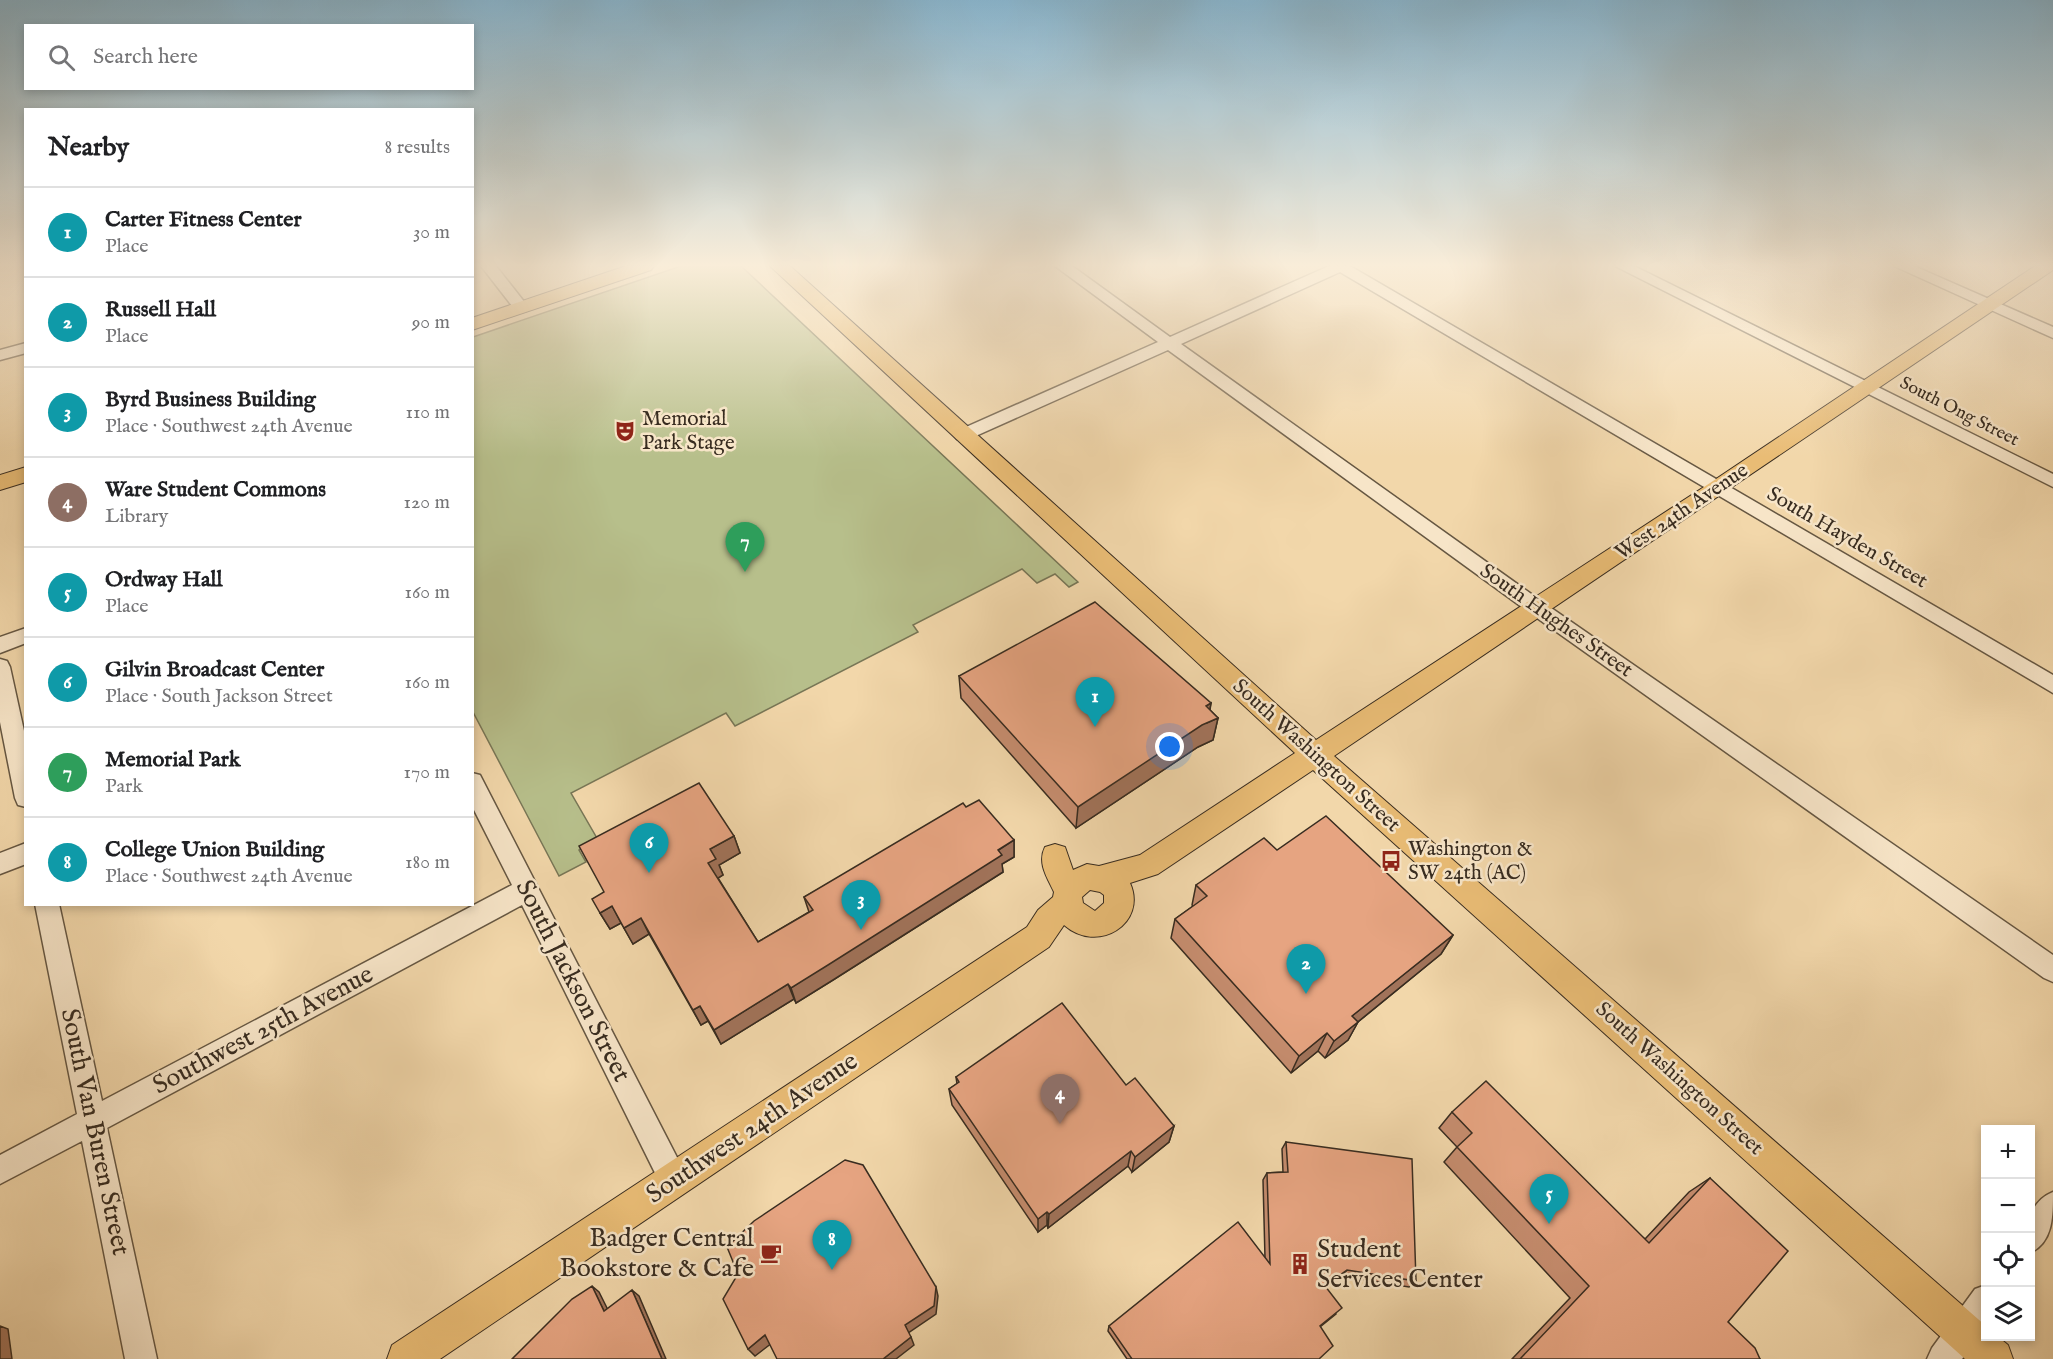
<!DOCTYPE html>
<html lang="en">
<head>
<meta charset="utf-8">
<style>
  body { margin:0; font-family:"IM FELL English",serif; background:#f2f2f2; color:#202124 }
  .controls { position:absolute; right:18px; bottom:18px; display:grid; overflow:hidden; border-radius:0px; box-shadow:0 3px 9px #0003 }
  .controls button { width:54px; height:54px; display:grid; place-items:center; padding:0; border:0; border-bottom:2px solid #e0e0e0; background:#fff; color:#202124; font:30px sans-serif }
  .you { position:absolute; left:1170px; top:747px; width:21px; height:21px; margin:-15px; border:4px solid #fff; border-radius:50%; background:#1a73e8; box-shadow:0 0 0 9px #1a73e833 }
  .badge { display:grid; place-items:center; width:39px; height:39px; border-radius:50%; background:#1a73e8; color:#fff; font-size:20px; font-weight:700 }
  .pin { position:absolute; translate:-50% -50px; filter:drop-shadow(0 2px 3px #0008) }
  .pin::after { content:''; position:absolute; top:32px; width:21px; height:18px; background:inherit; clip-path:polygon(0 0,100% 0,50% 100%) }
  .list { margin:0; padding:0; list-style:none }
  h2 { display:flex; justify-content:space-between; align-items:center; height:78px; margin:0; padding:0 24px; font-size:26px }
  h2 small { font-size:20px; font-weight:400; color:#757577 }
  .list li { display:grid; grid-template-columns:39px 1fr auto; gap:18px; align-items:center; box-sizing:border-box; height:90px; padding:0 24px; border-top:2px solid #e0e0e0 }
  .list b { display:block; font-size:22px; white-space:nowrap }
  .list p { margin:0; font-size:20px; white-space:nowrap; color:#757577 }
  .list em { font-size:20px; font-style:normal; color:#757577 }
  .icon { flex:none; width:33px; height:33px; fill:none; stroke:currentColor; stroke-width:2; stroke-linecap:round; stroke-linejoin:round }
  .map { position:relative; flex:none; width:2053px; height:1359px; overflow:hidden }
  .search { position:absolute; background:#fff; box-shadow:0 3px 9px #0003; left:24px; top:24px; width:450px; height:66px; display:flex; align-items:center; gap:15px; box-sizing:border-box; padding:0 21px; border-radius:0px; color:#757577; font-size:22px }
  .panel { position:absolute; background:#fff; box-shadow:0 3px 9px #0003; left:24px; top:108px; width:450px; height:798px; border-radius:0px }
  .map>svg:first-child { display:block }
</style>
</head>
<body>
<div class="map">
<svg width="2053" height="1359" viewBox="0 0 2053 1359">
  <rect width="100%" height="100%" fill="#f2d7aa"/>
  <filter id="stains"><feTurbulence type="fractalNoise" baseFrequency=".00333" numOctaves="4"/><feColorMatrix values="0 0 0 0 .2 0 0 0 0 .09 0 0 0 0 .02 0 0 0 .5 -.17"/></filter>
  <radialGradient id="worn" r=".72"><stop offset=".6" stop-color="#630" stop-opacity="0"/><stop offset="1" stop-color="#630" stop-opacity=".3"/></radialGradient>
  <path fill="#b7bf8b" stroke="#787656" stroke-width="1.5" d="M 681,266 L 741,266 L 1078,582 L 1069,587 L 1055,574 L 1037,583 L 1022,569 L 913,625 L 918,632 L 735,726 L 726,713 L 571,793 L 598,840 L 579,850 L 586,862 L 559,876 L 473,712 L 473,337 Z"/>
  <g fill="none" stroke-linecap="round" stroke-linejoin="round">
    <defs>
      <path id="minor" d="M 481,266 L 496,266 L 529,308 L 526,311 L 516,311 Z
        M 1055,266 L 1072,266 L 1170,337 L 1329,266 L 1350,266 L 2053,675 L 2053,693 L 1340,272 L 1181,344 L 1544,603 L 2053,955 L 2053,982 L 2044,978 L 1530,613 L 1168,350 L 969,439 L 957,439 L 954,435 L 957,431 L 1158,342 Z
        M 1615,266 L 1634,266 L 2053,474 L 2053,487 Z
        M 1894,266 L 1914,266 L 2053,327 L 2053,338 Z
        M 26,343 L 26,353 L 0,360 L 0,350 Z
        M 26,628 L 26,643 L 0,653 L 0,637 Z
        M 0,659 L 7,661 L 10,667 L 26,740 L 26,807 L 18,805 L 15,798 L 0,722 Z
        M 472,773 L 480,775 L 684,1171 L 688,1181 L 684,1191 L 674,1195 L 664,1191 L 522,905 L 107,1128 L 157,1359 L 125,1359 L 82,1141 L 0,1184 L 0,1155 L 77,1114 L 35,904 L 59,904 L 102,1101 L 512,885 L 472,806 Z
        M 26,843 L 26,864 L 0,874 L 0,853 Z
        M 2053,1192 C 2053,1217 2053,1242 2030,1253 C 2030,1227 2025,1204 2053,1192 Z
        M 1986,1285 L 1986,1327 L 1962,1359 L 1927,1359 L 1932,1348 L 1975,1289 Z"/>
      <path id="major" d="M 626,266 L 654,266 L 651,270 L 472,330 L 472,318 Z
        M 770,266 L 790,266 L 1316,740 L 1710,483 L 2035,266 L 2053,266 L 2053,270 L 1334,756 L 1986,1326 L 1986,1336 L 1997,1336 L 2008,1345 L 2013,1359 L 1965,1359 L 1313,770 L 1158,874 L 1130,883 C 1148,923 1098,955 1064,925 L 1049,947 L 440,1359 L 387,1359 L 392,1345 L 1027,927 L 1038,910 L 1053,897 L 1054,892 C 1047,877 1037,863 1045,847 L 1055,844 L 1065,847 L 1073,870 L 1087,864 L 1099,866 L 1140,855 L 1295,753 ZM 1090,890 L 1100,892 L 1104,895 L 1104,903 L 1095,911 L 1083,903 L 1082,897 Z
        M 26,467 L 26,482 L 0,490 L 0,475 Z"/>
    </defs>
    <use href="#minor" stroke="#665742" stroke-width="3"/>
    <use href="#major" stroke="#382c20" stroke-width="2"/>
    <use href="#minor" fill="#f7e5c8" fill-rule="evenodd"/>
    <use href="#major" fill="#e9bc75" fill-rule="evenodd"/>
  </g>
  <path fill="#c68d6f" stroke="#382c20" stroke-width="1.5" d="M 959,676 L 1211,703 L 1210,710 L 1218,718 L 1213,740 L 1198,747 L 1076,828 L 961,698 Z
    M 966,807 L 1014,840 L 1014,857 L 1002,864 L 1003,872 L 833,980 L 796,1003 L 794,999 L 721,1044 L 708,1021 L 701,1025 L 649,934 L 633,944 L 621,923 L 610,929 L 600,913 L 734,836 L 740,853 L 719,865 L 723,875 L 718,878 L 758,942 L 809,912 L 804,897 Z
    M 1277,850 L 1453,935 L 1441,954 L 1358,1022 L 1348,1040 L 1325,1058 L 1318,1051 L 1291,1073 L 1171,938 L 1175,919 L 1193,906 L 1192,905 L 1196,885 Z
    M 956,1077 L 1126,1085 L 1174,1126 L 1169,1142 L 1132,1172 L 1128,1166 L 1048,1228 L 1047,1225 L 1038,1232 L 952,1105 L 949,1089 L 957,1084 Z
    M 1452,1112 L 1645,1239 L 1689,1192 L 1710,1178 L 1728,1322 L 1760,1359 L 1512,1359 L 1570,1298 L 1444,1162 L 1457,1147 L 1439,1128 Z
    M 1286,1142 L 1416,1281 L 1409,1287 L 1342,1276 L 1326,1287 L 1336,1314 L 1320,1327 L 1319,1359 L 1127,1359 L 1108,1331 L 1109,1326 L 1265,1258 L 1263,1180 L 1267,1173 L 1283,1172 L 1282,1149 Z"/>
  <path fill="#a1735a" stroke="#382c20" stroke-width="1.5" d="M 1211,703 L 1207,723 L 1218,718 L 1213,740 L 1198,747 L 1076,828 L 1078,807 L 1206,706 Z
    M 734,836 L 740,853 L 719,865 L 723,875 L 715,880 L 708,863 L 710,849 Z
    M 1014,840 L 1014,857 L 1002,864 L 1003,872 L 833,980 L 796,1003 L 791,988 Z
    M 612,906 L 621,923 L 610,929 L 600,913 Z
    M 641,918 L 649,934 L 633,944 L 624,928 Z
    M 1453,935 L 1441,954 L 1343,1034 L 1352,1016 Z
    M 788,984 L 794,999 L 721,1044 L 714,1030 Z
    M 700,1006 L 708,1021 L 701,1025 L 693,1010 Z
    M 1358,1022 L 1348,1040 L 1325,1058 L 1334,1041 Z
    M 1327,1033 L 1318,1051 L 1291,1073 L 1299,1056 Z
    M 1174,1126 L 1169,1142 L 1132,1172 L 1135,1157 Z
    M 1131,1151 L 1128,1166 L 1048,1228 L 1049,1214 Z
    M 1047,1212 L 1047,1225 L 1038,1232 L 1038,1219 Z
    M 1347,1270 L 1342,1276 L 1320,1292 L 1325,1286 Z
    M 592,1286 L 599,1292 L 611,1316 L 604,1311 Z
    M 936,1287 L 938,1296 L 936,1314 L 908,1333 L 905,1325 Z
    M 632,1290 L 639,1296 L 666,1359 L 662,1359 Z
    M 0,1326 L 8,1329 L 12,1359 L 0,1359 Z
    M 765,1335 L 772,1343 L 755,1356 L 748,1349 Z
    M 911,1337 L 914,1345 L 896,1359 L 883,1359 Z"/>
  <path fill="#e6a481" stroke="#382c20" stroke-width="1.5" d="M 1095,602 L 1211,703 L 1206,706 L 1218,718 L 1202,725 L 1078,807 L 959,676 Z
    M 699,783 L 734,836 L 710,849 L 716,859 L 708,863 L 758,942 L 813,910 L 804,897 L 963,803 L 966,807 L 979,800 L 1014,840 L 998,850 L 1002,855 L 828,965 L 791,988 L 788,984 L 714,1030 L 700,1006 L 693,1010 L 641,918 L 624,928 L 612,906 L 600,913 L 592,899 L 604,892 L 579,846 Z
    M 1326,816 L 1453,935 L 1352,1016 L 1358,1022 L 1334,1041 L 1327,1033 L 1299,1056 L 1175,919 L 1207,896 L 1196,885 L 1264,838 L 1277,850 Z
    M 1062,1003 L 1126,1085 L 1135,1078 L 1174,1126 L 1135,1157 L 1131,1151 L 1049,1214 L 1047,1212 L 1038,1219 L 949,1089 L 959,1082 L 956,1077 Z
    M 1486,1081 L 1649,1243 L 1710,1178 L 1788,1251 L 1728,1322 L 1755,1348 L 1760,1359 L 1520,1359 L 1589,1286 L 1457,1147 L 1472,1133 L 1452,1112 Z
    M 1286,1142 L 1412,1159 L 1416,1281 L 1347,1270 L 1325,1286 L 1342,1308 L 1320,1326 L 1333,1346 L 1319,1359 L 1132,1359 L 1109,1326 L 1238,1222 L 1270,1264 L 1267,1173 L 1288,1172 Z
    M 845,1160 L 863,1165 L 936,1287 L 934,1306 L 905,1325 L 911,1337 L 883,1359 L 777,1359 L 765,1335 L 748,1349 L 723,1299 L 738,1274 L 727,1247 L 754,1221 Z
    M 592,1286 L 604,1311 L 632,1290 L 662,1359 L 512,1359 L 572,1299 Z"/>
  <linearGradient id="sky" x2="0" y2="1"><stop stop-color="#89b6cf"/><stop offset="0.58" stop-color="#f9edd9"/><stop offset="1" stop-color="#f9edd9" stop-opacity="0"/></linearGradient>
  <rect width="2053" height="457" fill="url(#sky)"/>
  <defs>
    <symbol id="theatre-bare" viewBox="-9 -9 18 18"><path d="M-5-5.5Q0-4 5-5.5V0Q5 5 0 6Q-5 5-5 0ZM-3.3-2.5H-1v1.5H-3.3ZM1-2.5H3.3v1.5H1ZM-2.8 1Q0 5.5 2.8 1Z" fill="#8f2418" stroke="#f7e5c8" stroke-width="2.5" paint-order="stroke"/></symbol>
    <symbol id="bus-bare" viewBox="-9 -9 18 18"><path d="M-5-6H5V4H4V6H2V4H-2V6H-4V4H-5ZM-3.5-4V0h7V-4ZM-3.5 1.2v1.5H-2V1.2ZM2 1.2v1.5H3.5V1.2Z" fill="#8f2418" stroke="#f7e5c8" stroke-width="2.5" paint-order="stroke"/></symbol>
    <symbol id="cafe-bare" viewBox="-9 -9 18 18"><path d="M-5.5-4.5H6V0H3Q3 3.5 0 3.5H-2.5Q-5.5 3.5-5.5 0ZM3-3.2v2h1.7v-2ZM-6 4.5H4V6H-6Z" fill="#8f2418" stroke="#f7e5c8" stroke-width="2.5" paint-order="stroke"/></symbol>
    <symbol id="building-bare" viewBox="-9 -9 18 18"><path d="M-4-6H4V6H1V3H-1V6H-4ZM-2.5-4.3h1.7v1.8h-1.7ZM.8-4.3h1.7v1.8H.8ZM-2.5-1h1.7V.8h-1.7ZM.8-1h1.7V.8H.8Z" fill="#8f2418" stroke="#f7e5c8" stroke-width="2.5" paint-order="stroke"/></symbol>
  </defs>
  <g fill-rule="evenodd">
    <use href="#theatre-bare" x="610" y="416" width="30" height="30"/>
    <use href="#bus-bare" x="1376" y="846" width="30" height="30"/>
    <use href="#cafe-bare" x="756" y="1238" width="30" height="30"/>
    <use href="#building-bare" x="1285" y="1249" width="30" height="30"/>
  </g>
  <g text-anchor="middle" dominant-baseline="central" stroke-width="5" stroke-linejoin="round" paint-order="stroke">
    <g font-size="18" fill="#382c20" stroke="#f7e5c8">
      <text transform="translate(1959 412) rotate(27)">South Ong Street</text>
    </g>
    <g font-size="21" fill="#382c20" stroke="#f7e5c8" text-anchor="start">
      <text x="642" y="419">Memorial<tspan x="642" dy="24">Park Stage</tspan></text>
      <text x="1408" y="849">Washington &amp;<tspan x="1408" dy="24">SW 24th (AC)</tspan></text>
    </g>
    <g font-size="21" fill="#382c20" stroke="#f7e5c8">
      <text transform="translate(1682 512) rotate(-34)">West 24th Avenue</text>
      <text transform="translate(1847 538) rotate(30)">South Hayden Street</text>
      <text transform="translate(1556 621) rotate(35)">South Hughes Street</text>
      <text transform="translate(1316 756) rotate(42)">South Washington Street</text>
      <text transform="translate(1679 1079) rotate(42)">South Washington Street</text>
    </g>
    <g font-size="26" fill="#382c20" stroke="#f7e5c8">
      <text transform="translate(573 981) rotate(63)">South Jackson Street</text>
      <text transform="translate(263 1030) rotate(-28)">Southwest 25th Avenue</text>
      <text transform="translate(752 1128) rotate(-34)">Southwest 24th Avenue</text>
      <text transform="translate(95 1132) rotate(78)">South Van Buren Street</text>
    </g>
    <g font-size="26" fill="#382c20" stroke="#f7e5c8" text-anchor="end">
      <text x="754" y="1238">Badger Central<tspan x="754" dy="30">Bookstore &amp; Cafe</tspan></text>
      <text x="1317" y="1249" text-anchor="start">Student<tspan x="1317" dy="30">Services Center</tspan></text>
    </g>
  </g>
  <rect width="100%" height="100%" filter="url(#stains)"/>
  <rect width="100%" height="100%" fill="url(#worn)"/>
</svg>
<div class="controls">
<button>+</button>
<button>−</button>
<button><svg class="icon" aria-label="locate" viewBox="0 0 24 24"><circle cx="12" cy="12" r="6"/><path d="M12 2v4M12 18v4M2 12h4M18 12h4"/></svg></button>
<button><svg class="icon" aria-label="layers" viewBox="0 0 24 24"><path d="M12 4l9 5-9 5-9-5zM3 14l9 5 9-5"/></svg></button>
</div>
<div class="you"></div>
<div class="pin badge" style="left:1095px;top:727px;background:#0f9aa8">1</div>
<div class="pin badge" style="left:1306px;top:994px;background:#0f9aa8">2</div>
<div class="pin badge" style="left:861px;top:930px;background:#0f9aa8">3</div>
<div class="pin badge" style="left:1060px;top:1124px;background:#8d6e63">4</div>
<div class="pin badge" style="left:1549px;top:1224px;background:#0f9aa8">5</div>
<div class="pin badge" style="left:649px;top:873px;background:#0f9aa8">6</div>
<div class="pin badge" style="left:745px;top:572px;background:#2e9e5b">7</div>
<div class="pin badge" style="left:832px;top:1270px;background:#0f9aa8">8</div>
<div class="search"><svg class="icon" aria-label="search" viewBox="0 0 24 24"><circle cx="10" cy="10" r="6"/><path d="M15 15l6 6"/></svg>Search here</div>
<section class="panel">
<h2>Nearby<small>8 results</small></h2>
<ul class="list">
<li><span class="badge" style="background:#0f9aa8">1</span><div><b>Carter Fitness Center</b><p>Place</p></div><em>30 m</em></li>
<li><span class="badge" style="background:#0f9aa8">2</span><div><b>Russell Hall</b><p>Place</p></div><em>90 m</em></li>
<li><span class="badge" style="background:#0f9aa8">3</span><div><b>Byrd Business Building</b><p>Place · Southwest 24th Avenue</p></div><em>110 m</em></li>
<li><span class="badge" style="background:#8d6e63">4</span><div><b>Ware Student Commons</b><p>Library</p></div><em>120 m</em></li>
<li><span class="badge" style="background:#0f9aa8">5</span><div><b>Ordway Hall</b><p>Place</p></div><em>160 m</em></li>
<li><span class="badge" style="background:#0f9aa8">6</span><div><b>Gilvin Broadcast Center</b><p>Place · South Jackson Street</p></div><em>160 m</em></li>
<li><span class="badge" style="background:#2e9e5b">7</span><div><b>Memorial Park</b><p>Park</p></div><em>170 m</em></li>
<li><span class="badge" style="background:#0f9aa8">8</span><div><b>College Union Building</b><p>Place · Southwest 24th Avenue</p></div><em>180 m</em></li>
</ul>
</section>
</div>
</body>
</html>
